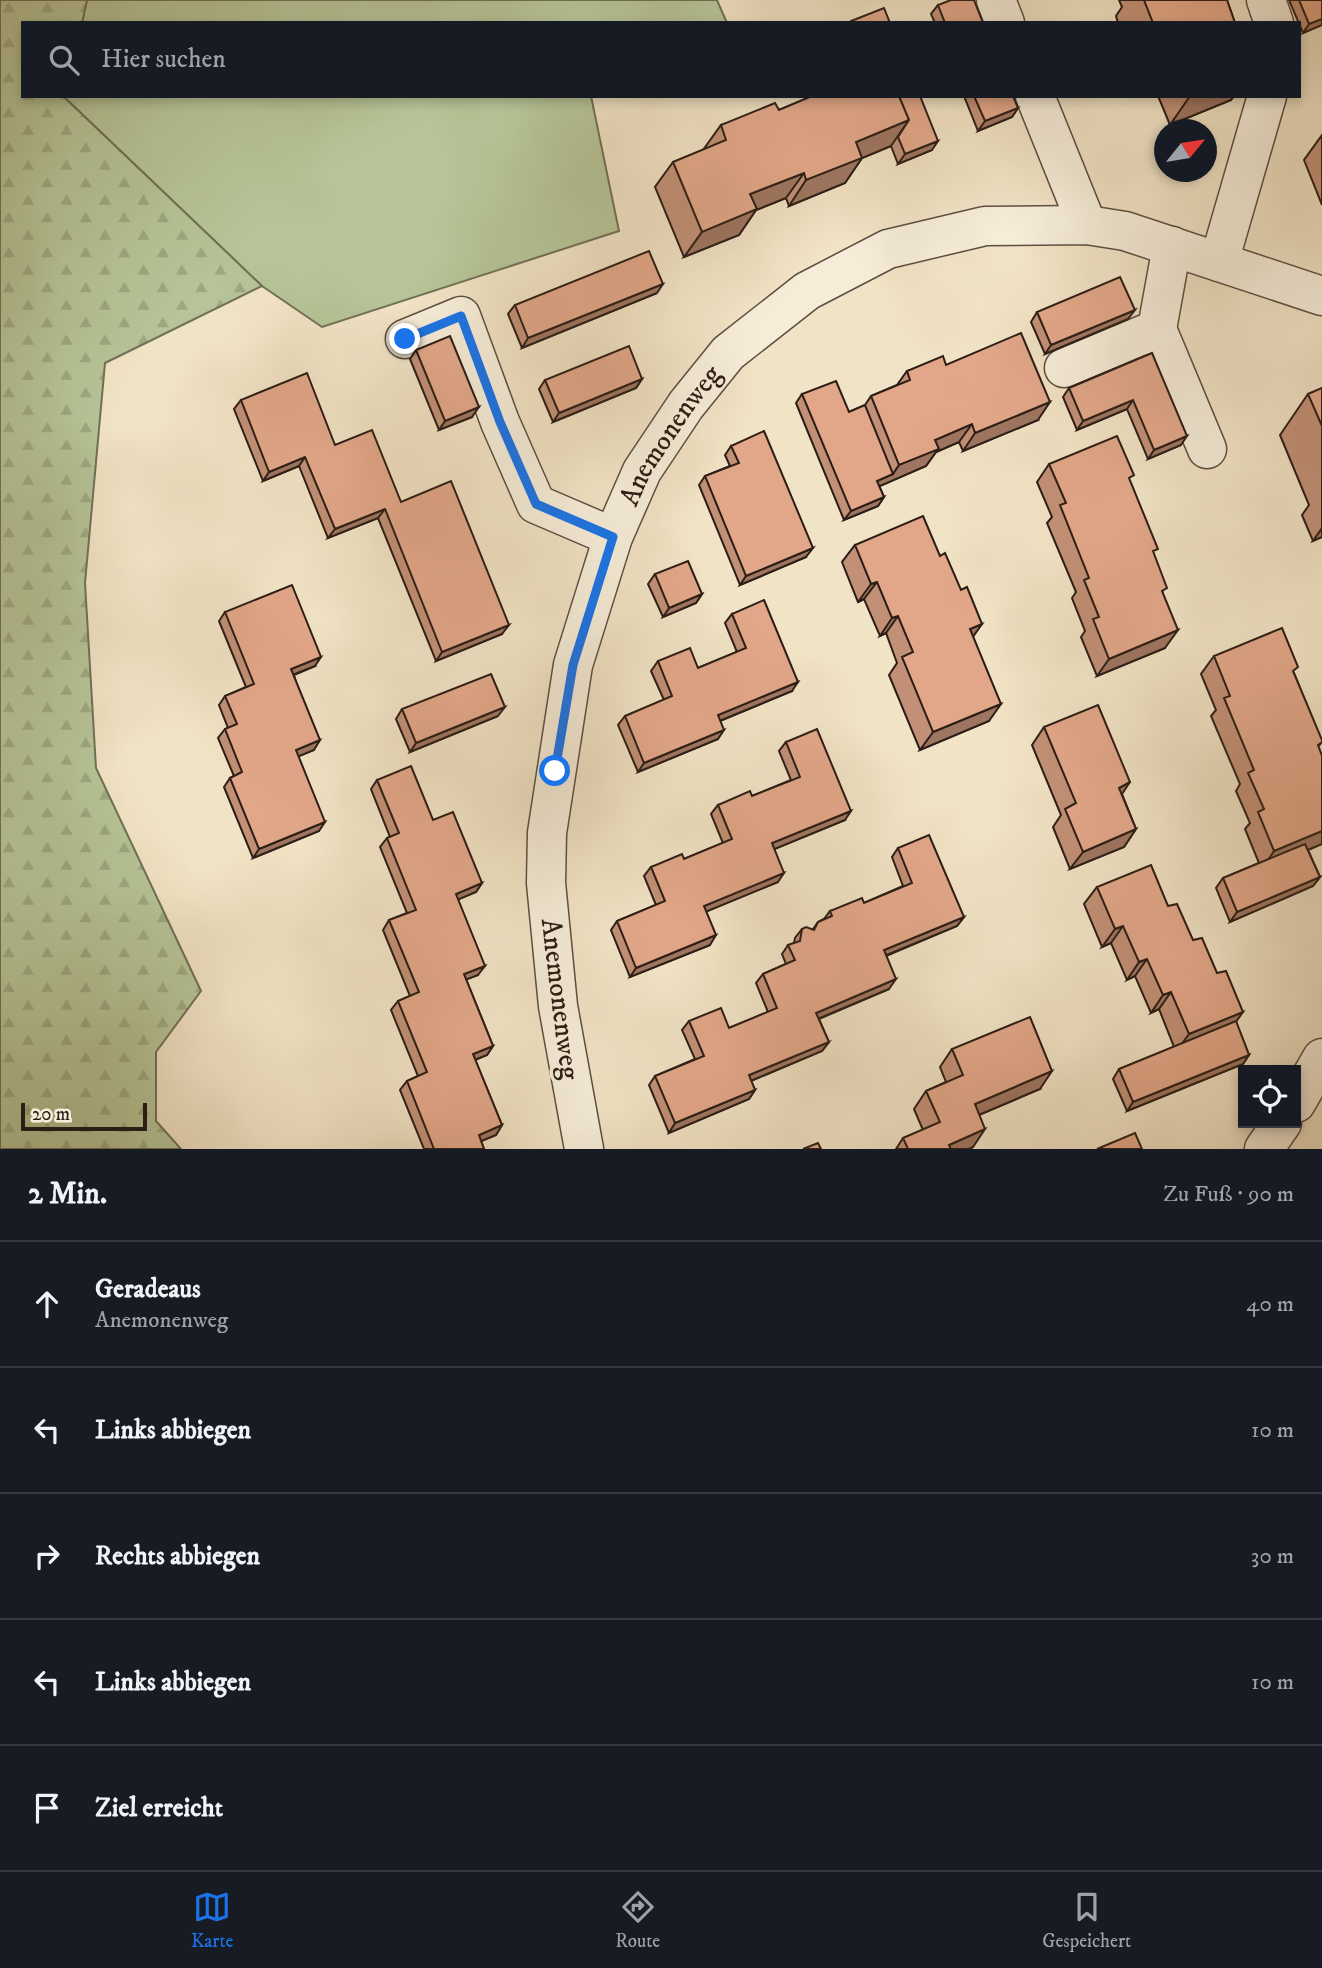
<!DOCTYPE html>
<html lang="de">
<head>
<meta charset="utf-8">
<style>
  body { margin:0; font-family:"IM FELL DW Pica",serif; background:#242831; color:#f1f3f6 }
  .controls { position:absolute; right:21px; bottom:21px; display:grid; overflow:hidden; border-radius:0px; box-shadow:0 4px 10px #0003 }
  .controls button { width:63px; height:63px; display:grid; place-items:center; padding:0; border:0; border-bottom:2px solid #363941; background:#171b24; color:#f1f3f6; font:35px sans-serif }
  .compass { position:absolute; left:1154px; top:119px; width:63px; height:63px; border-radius:50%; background:#171b24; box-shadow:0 4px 10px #0003; rotate:60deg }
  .scale { position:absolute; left:21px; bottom:18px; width:126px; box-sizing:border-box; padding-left:7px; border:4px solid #2c1d16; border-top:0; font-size:19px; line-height:24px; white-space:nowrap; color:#2c1d16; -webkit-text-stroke:5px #f6edd9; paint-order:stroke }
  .stop { position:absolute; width:21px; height:21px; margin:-16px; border:5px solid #1a73e8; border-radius:50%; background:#fff }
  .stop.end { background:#1a73e8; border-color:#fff; box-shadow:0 2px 7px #0008 }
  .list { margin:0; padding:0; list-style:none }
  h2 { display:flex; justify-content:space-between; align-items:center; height:91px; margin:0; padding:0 28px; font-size:30px }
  h2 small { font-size:23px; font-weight:400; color:#9ea1a6 }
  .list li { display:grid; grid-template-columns:46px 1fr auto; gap:21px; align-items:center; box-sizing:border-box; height:126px; padding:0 28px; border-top:2px solid #363941 }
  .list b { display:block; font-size:26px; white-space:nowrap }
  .list p { margin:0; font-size:23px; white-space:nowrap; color:#9ea1a6 }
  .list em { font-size:23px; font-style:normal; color:#9ea1a6 }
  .icon { flex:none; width:38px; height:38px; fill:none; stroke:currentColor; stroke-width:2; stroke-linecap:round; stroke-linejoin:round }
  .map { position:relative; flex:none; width:1322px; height:1149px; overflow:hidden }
  .search { position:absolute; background:#171b24; box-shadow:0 4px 10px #0003; left:21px; right:21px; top:21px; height:77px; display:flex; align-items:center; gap:18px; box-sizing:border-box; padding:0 24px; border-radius:0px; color:#9ea1a6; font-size:26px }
  .sheet { height:721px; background:#171b24 }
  nav { display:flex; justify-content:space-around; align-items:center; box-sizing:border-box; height:98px; border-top:2px solid #363941; background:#171b24; font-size:19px; color:#9ea1a6 }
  nav a { display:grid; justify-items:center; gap:4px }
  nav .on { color:#1a73e8 }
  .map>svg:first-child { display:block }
</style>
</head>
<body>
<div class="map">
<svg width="1322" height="1149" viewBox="0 0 1322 1149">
  <defs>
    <pattern id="forest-firs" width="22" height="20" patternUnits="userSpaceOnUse" patternTransform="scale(1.75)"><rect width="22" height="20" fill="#b6c497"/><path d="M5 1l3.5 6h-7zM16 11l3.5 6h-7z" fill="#9da881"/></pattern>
  </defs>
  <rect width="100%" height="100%" fill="#f1e3c5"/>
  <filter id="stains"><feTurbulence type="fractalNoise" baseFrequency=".00286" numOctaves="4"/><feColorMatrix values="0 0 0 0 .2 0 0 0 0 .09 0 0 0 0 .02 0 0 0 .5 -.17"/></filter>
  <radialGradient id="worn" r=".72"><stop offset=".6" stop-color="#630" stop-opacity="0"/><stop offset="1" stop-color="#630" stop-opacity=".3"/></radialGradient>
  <path fill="#b6c497" stroke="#717056" stroke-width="2" d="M 87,0 L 717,0 L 727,23 L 82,23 Z
    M 63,96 L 591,96 L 619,231 L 322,327 L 262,286 Z"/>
  <path fill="url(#forest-firs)" stroke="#717056" stroke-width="2" d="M 0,0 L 87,0 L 82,23 L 23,23 L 23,96 L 63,96 L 262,286 L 105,363 L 85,583 L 96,768 L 201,991 L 156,1052 L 156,1121 L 181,1149 L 0,1149 Z"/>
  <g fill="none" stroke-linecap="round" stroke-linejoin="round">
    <defs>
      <g id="minor">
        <path d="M 996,0 L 1005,23"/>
        <path d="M 1266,0 L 1274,23"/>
        <path d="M 1035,96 L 1087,225"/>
        <path d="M 1219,262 L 1267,96"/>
        <path d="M 1157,329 L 1207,449"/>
        <path d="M 405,339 L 461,316 L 500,422 L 536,504 L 613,537"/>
        <path d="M 1064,368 L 1157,329 L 1172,246"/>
        <path d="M 1296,1103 L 1322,1058"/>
        <path id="s1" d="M 584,1149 L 558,1006 L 546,883 L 547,833 L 573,665 L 613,537 L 642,471 L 686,405 L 728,353 L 807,291 L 888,249 L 985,226 L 1087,225 L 1125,231 L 1322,296"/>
        <path d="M 1264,1149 L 1282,1123"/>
      </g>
    </defs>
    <use href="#minor" stroke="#5d4e42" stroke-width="41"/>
    <use href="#minor" stroke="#f6edd9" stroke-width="38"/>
  </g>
  <path fill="#c29076" stroke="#2c1d16" stroke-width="2" d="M 1119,0 L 1227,0 L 1235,23 L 1118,23 L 1116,16 L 1122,7 Z
    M 1289,0 L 1322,0 L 1322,25 L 1303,33 Z
    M 938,5 L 983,23 L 935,23 L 931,14 Z
    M 809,96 L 920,96 L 932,150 L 898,164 L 891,146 L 862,158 L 845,183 L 789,206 L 786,198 L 756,210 L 739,235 L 684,257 L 655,187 L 673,162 L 703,150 L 721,125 L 779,110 L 808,98 Z
    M 964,96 L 1013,96 L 1018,108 L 1012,117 L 978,131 Z
    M 1158,96 L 1234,96 L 1231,100 L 1170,125 Z
    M 1322,135 L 1322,205 L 1304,160 Z
    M 657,293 L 522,348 L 508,314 L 515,305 Z
    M 1037,312 L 1128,319 L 1045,354 L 1031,322 Z
    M 416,350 L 472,417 L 439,430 L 410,359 Z
    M 1152,353 L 1181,445 L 1148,459 L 1127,409 L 1077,430 L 1063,397 L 1069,388 Z
    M 946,365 L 1038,420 L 963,451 L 959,442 L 936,452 L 926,466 L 879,486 L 884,497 L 878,506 L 844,520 L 796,403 L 802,394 L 849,412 L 865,405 L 871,396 L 897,385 L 907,371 Z
    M 642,379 L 636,388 L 553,422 L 539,389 L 545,380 Z
    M 1322,388 L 1322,537 L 1313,541 L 1302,515 L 1309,505 L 1280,435 L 1308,394 Z
    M 241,400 L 335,445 L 401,502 L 502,634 L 436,661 L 378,518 L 328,538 L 299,466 L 263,481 L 234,409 Z
    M 731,446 L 806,557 L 740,585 L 699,485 L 705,476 L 730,466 L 725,455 Z
    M 1049,464 L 1129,480 L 1154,555 L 1163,594 L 1165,648 L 1097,676 L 1081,637 L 1085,631 L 1072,598 L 1076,592 L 1047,523 L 1052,517 L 1037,482 Z
    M 855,545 L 973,636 L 989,721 L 920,750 L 889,675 L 897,663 L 886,633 L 880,636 L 864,599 L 858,602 L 842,562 Z
    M 655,574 L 702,594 L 696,603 L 663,617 L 648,584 Z
    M 225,612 L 315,666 L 294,675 L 314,750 L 298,756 L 319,831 L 253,858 L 224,787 L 230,778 L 234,776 L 218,738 L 225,729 L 228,728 L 219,705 L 225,696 L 246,687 L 219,621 Z
    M 732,614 L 792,691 L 720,721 L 718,739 L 638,772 L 618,725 L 625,716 L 664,700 L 651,671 L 658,661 L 698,668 L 737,652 L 725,623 Z
    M 1214,656 L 1294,673 L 1322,742 L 1318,747 L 1322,756 L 1322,844 L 1308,850 L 1320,877 L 1313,886 L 1230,922 L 1216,888 L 1223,878 L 1259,863 L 1245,829 L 1250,823 L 1236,791 L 1240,784 L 1211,716 L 1216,710 L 1201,674 Z
    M 402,709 L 498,716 L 410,752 L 396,719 Z
    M 1044,727 L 1122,794 L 1136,829 L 1124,847 L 1070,869 L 1053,827 L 1061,815 L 1032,745 Z
    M 786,742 L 845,820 L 774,849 L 778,882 L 706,911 L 710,945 L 630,977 L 611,930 L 617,921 L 656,905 L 644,876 L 651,867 L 684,859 L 723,843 L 711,814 L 718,805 L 752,796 L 791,780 L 779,751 Z
    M 377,780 L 433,820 L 482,883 L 476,892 L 458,899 L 478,975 L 466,979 L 493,1046 L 487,1055 L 475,1060 L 502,1125 L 496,1135 L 481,1141 L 484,1149 L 424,1149 L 400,1090 L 407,1081 L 418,1076 L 391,1010 L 398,1001 L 410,996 L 383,930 L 389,920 L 407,913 L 380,847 L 387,838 L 390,837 L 371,789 Z
    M 898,848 L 964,917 L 957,926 L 886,956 L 889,989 L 819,1019 L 829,1042 L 822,1051 L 751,1081 L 755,1090 L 749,1099 L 669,1133 L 649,1085 L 655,1076 L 695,1059 L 682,1030 L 689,1021 L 729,1028 L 768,1012 L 756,983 L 763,974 L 786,964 L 782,954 L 788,945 L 794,943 L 795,938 L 802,929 L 813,929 L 818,922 L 824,919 L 830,911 L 864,903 L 903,886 L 892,857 Z
    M 1097,887 L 1168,906 L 1193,940 L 1236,1022 L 1249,1055 L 1243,1064 L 1127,1111 L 1113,1079 L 1119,1069 L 1174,1047 L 1159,1009 L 1151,1013 L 1135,976 L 1127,980 L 1111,943 L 1102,947 L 1084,904 Z
    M 952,1049 L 1040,1089 L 979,1115 L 973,1147 L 969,1149 L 896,1149 L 903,1138 L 923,1130 L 914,1109 L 926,1091 L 946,1082 L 940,1067 Z"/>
  <path fill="#9e7560" stroke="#2c1d16" stroke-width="2" d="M 1322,19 L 1322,25 L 1303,33 L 1309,24 Z
    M 1190,96 L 1234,96 L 1231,100 L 1170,125 Z
    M 1018,108 L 1012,117 L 978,131 L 985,121 Z
    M 909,120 L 891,146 L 862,158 L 845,183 L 789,206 L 806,180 L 856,142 Z
    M 938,141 L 932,150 L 898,164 L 905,154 Z
    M 804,173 L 786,198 L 756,210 L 739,235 L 684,257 L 702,232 L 750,194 Z
    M 663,284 L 657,293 L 522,348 L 528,338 Z
    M 1135,310 L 1128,319 L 1045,354 L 1051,345 Z
    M 642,379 L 636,388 L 553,422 L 559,413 Z
    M 1133,400 L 1127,409 L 1077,430 L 1083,421 Z
    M 1050,402 L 1038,420 L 963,451 L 975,433 Z
    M 479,407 L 472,417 L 439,430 L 445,421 Z
    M 972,424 L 959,442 L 936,452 L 926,466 L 871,490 L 877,481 L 893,474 L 899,465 L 935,440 Z
    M 1187,436 L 1181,445 L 1148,459 L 1154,450 Z
    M 305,457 L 299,466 L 263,481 L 269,472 Z
    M 884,497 L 878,506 L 844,520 L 851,511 Z
    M 385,509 L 378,518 L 328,538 L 335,529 Z
    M 1322,528 L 1322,537 L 1313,541 Z
    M 813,548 L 806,557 L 740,585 L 746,576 Z
    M 877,582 L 864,599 L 858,602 L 871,584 Z
    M 702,594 L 696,603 L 663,617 L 669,608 Z
    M 898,616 L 886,633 L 880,636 L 892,618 Z
    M 982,624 L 970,641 L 970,629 Z
    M 509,625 L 502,634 L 436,661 L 442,652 Z
    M 1178,630 L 1165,648 L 1097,676 L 1109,659 Z
    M 321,657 L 315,666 L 285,678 L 291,669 Z
    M 798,682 L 792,691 L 712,724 L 718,715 Z
    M 1001,704 L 989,721 L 920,750 L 933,732 Z
    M 505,707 L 498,716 L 410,752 L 416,743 Z
    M 724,730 L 718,739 L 638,772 L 644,763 Z
    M 320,740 L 314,750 L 290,760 L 296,750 Z
    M 1130,782 L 1118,800 L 1119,788 Z
    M 851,811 L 845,820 L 765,853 L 772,843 Z
    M 325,822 L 319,831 L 253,858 L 259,849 Z
    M 1136,829 L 1124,847 L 1070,869 L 1083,852 Z
    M 1322,831 L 1322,844 L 1262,869 L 1274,851 Z
    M 784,873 L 778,882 L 698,915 L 704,906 Z
    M 1320,877 L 1313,886 L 1230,922 L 1237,912 Z
    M 482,883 L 476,892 L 450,903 L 456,894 Z
    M 964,917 L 957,926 L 877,959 L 884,950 Z
    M 1123,926 L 1111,943 L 1102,947 L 1115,929 Z
    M 716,935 L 710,945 L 630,977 L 636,968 Z
    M 1147,959 L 1135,976 L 1127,980 L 1139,962 Z
    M 485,966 L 478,975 L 458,983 L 464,974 Z
    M 896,979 L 889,989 L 810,1022 L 816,1013 Z
    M 1171,992 L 1159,1009 L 1151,1013 L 1163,995 Z
    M 1243,1012 L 1231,1029 L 1176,1052 L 1189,1034 Z
    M 829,1042 L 822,1051 L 743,1084 L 749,1075 Z
    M 493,1046 L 487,1055 L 467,1063 L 473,1054 Z
    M 1249,1055 L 1243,1064 L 1127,1111 L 1133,1102 Z
    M 1052,1071 L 1040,1089 L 962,1122 L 975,1104 Z
    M 755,1090 L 749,1099 L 669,1133 L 675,1123 Z
    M 502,1125 L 496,1135 L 472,1145 L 479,1135 Z
    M 985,1129 L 973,1147 L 969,1149 L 947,1149 L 949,1145 Z"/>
  <path fill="#e2a789" stroke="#2c1d16" stroke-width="2" d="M 951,0 L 974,0 L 983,23 L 945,23 L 938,5 Z
    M 1144,0 L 1227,0 L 1235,23 L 1153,23 Z
    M 1299,0 L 1322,0 L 1322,19 L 1309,24 Z
    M 884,8 L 890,23 L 852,23 L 851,21 Z
    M 812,96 L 899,96 L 909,120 L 856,142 L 862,158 L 806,180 L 804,173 L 750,194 L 757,209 L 702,232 L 673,162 L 726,140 L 721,125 L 775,103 L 779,110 Z
    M 899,96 L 920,96 L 938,141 L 905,154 L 898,137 L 909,120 Z
    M 974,96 L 1013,96 L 1018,108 L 985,121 Z
    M 649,251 L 663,284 L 528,338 L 515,305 Z
    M 1120,277 L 1135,310 L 1051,345 L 1037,312 Z
    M 1021,333 L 1050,402 L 975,433 L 972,424 L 935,440 L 939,449 L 899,465 L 871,396 L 910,380 L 907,371 L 943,356 L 946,365 Z
    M 450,336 L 479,407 L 445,421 L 416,350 Z
    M 629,346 L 642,379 L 559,413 L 545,380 Z
    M 1152,353 L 1187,436 L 1154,450 L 1133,400 L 1083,421 L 1069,388 Z
    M 307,373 L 335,445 L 372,430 L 401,502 L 451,481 L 509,625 L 442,652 L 385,509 L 335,529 L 305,457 L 269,472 L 241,400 Z
    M 836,381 L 849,412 L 865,405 L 893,474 L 877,481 L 884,497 L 851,511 L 802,394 Z
    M 1322,388 L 1322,426 L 1308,394 Z
    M 764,431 L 813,548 L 746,576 L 705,476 L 739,463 L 731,446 Z
    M 1117,436 L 1134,475 L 1129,478 L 1158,549 L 1153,551 L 1167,588 L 1162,591 L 1178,630 L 1109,659 L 1093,619 L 1099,617 L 1084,580 L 1089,578 L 1060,505 L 1066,503 L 1049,464 Z
    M 923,516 L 940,556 L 945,553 L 961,590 L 967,587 L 982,624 L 970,629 L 1001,704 L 933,732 L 902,657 L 913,652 L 898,616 L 892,618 L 877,582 L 871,584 L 855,545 Z
    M 688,561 L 702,594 L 669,608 L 655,574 Z
    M 292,585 L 321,657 L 291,669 L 320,740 L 296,750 L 325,822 L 259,849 L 230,778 L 242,772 L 225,729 L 237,724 L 225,696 L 254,684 L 225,612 Z
    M 764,600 L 798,682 L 718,715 L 724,730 L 644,763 L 625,716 L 672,696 L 658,661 L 690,648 L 698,668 L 746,648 L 732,614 Z
    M 1282,628 L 1298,667 L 1293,671 L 1322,740 L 1322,742 L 1318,745 L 1322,756 L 1322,831 L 1274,851 L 1258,812 L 1264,809 L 1248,773 L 1254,770 L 1224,698 L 1230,696 L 1214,656 Z
    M 491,674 L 505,707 L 416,743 L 402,709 Z
    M 1098,705 L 1130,782 L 1119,788 L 1136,829 L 1083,852 L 1065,809 L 1076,803 L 1044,727 Z
    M 817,729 L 851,811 L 772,843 L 784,873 L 704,906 L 716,935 L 636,968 L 617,921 L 665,901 L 651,867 L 682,854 L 684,859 L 732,839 L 718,805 L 750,791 L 752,796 L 800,777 L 786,742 Z
    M 411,766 L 433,820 L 453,812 L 482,883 L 456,894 L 485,966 L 464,974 L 493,1046 L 473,1054 L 502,1125 L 479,1135 L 484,1149 L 434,1149 L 407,1081 L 427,1072 L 398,1001 L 419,992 L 389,920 L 416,910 L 387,838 L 399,833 L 377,780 Z
    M 929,835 L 964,917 L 884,950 L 896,979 L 816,1013 L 829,1042 L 749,1075 L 755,1090 L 675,1123 L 655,1076 L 704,1056 L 689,1021 L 721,1008 L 729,1028 L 777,1008 L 763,974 L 795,960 L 788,945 L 800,941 L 802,929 L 806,927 L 814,930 L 818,922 L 832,916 L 830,911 L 862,898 L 864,903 L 912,883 L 898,848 Z
    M 1305,844 L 1320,877 L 1237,912 L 1223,878 Z
    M 1151,865 L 1168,906 L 1177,904 L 1193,940 L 1202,938 L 1217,973 L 1226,971 L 1243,1012 L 1189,1034 L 1171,992 L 1163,995 L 1147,959 L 1139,962 L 1123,926 L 1115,929 L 1097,887 Z
    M 1030,1017 L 1052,1071 L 975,1104 L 985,1129 L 949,1145 L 951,1149 L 908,1149 L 903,1138 L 940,1122 L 926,1091 L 963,1075 L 952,1049 Z
    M 1236,1021 L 1249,1055 L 1133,1102 L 1119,1069 Z
    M 1135,1133 L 1142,1149 L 1097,1149 Z
    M 818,1143 L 821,1149 L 803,1149 Z"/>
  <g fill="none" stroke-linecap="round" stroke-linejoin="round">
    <path stroke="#1a73e8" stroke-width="9" d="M 405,339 L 461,316 L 500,422 L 536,504 L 613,537 L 573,665 L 555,771"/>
  </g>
  <g text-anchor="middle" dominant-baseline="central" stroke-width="7" stroke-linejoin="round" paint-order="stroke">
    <g font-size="28" fill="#2c1d16" stroke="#f6edd9">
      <text stroke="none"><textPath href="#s1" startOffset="740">Anemonenweg</textPath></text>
      <text transform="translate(560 999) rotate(83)">Anemonenweg</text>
    </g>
  </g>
  <rect width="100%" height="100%" filter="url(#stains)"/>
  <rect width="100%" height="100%" fill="url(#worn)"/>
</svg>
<div class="controls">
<button><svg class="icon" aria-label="locate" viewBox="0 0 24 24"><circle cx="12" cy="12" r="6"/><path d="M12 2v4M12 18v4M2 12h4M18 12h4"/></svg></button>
</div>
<svg class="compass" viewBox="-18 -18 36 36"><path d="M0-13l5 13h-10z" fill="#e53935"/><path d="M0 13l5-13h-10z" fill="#9ea1a6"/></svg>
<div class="scale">20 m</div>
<div class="stop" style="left:555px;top:771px"></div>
<div class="stop end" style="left:405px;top:339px"></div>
<div class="search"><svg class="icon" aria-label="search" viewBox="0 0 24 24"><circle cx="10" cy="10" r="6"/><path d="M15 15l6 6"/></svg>Hier suchen</div>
</div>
<section class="sheet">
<h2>2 Min.<small>Zu Fuß · 90 m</small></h2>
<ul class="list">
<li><svg class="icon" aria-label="ahead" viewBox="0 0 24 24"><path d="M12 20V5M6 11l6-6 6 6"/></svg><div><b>Geradeaus</b><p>Anemonenweg</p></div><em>40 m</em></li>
<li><svg class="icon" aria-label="left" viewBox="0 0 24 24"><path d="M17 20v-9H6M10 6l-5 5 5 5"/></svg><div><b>Links abbiegen</b></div><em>10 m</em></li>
<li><svg class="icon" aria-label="right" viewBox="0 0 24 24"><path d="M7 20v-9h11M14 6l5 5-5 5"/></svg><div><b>Rechts abbiegen</b></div><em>30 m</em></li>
<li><svg class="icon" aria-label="left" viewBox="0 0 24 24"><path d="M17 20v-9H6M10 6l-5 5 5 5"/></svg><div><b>Links abbiegen</b></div><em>10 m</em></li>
<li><svg class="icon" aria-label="arrive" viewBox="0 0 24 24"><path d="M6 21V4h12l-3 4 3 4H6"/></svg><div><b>Ziel erreicht</b></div></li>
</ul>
</section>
<nav>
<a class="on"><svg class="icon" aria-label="map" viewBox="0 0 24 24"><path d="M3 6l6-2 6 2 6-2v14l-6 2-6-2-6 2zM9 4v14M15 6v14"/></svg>Karte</a>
<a><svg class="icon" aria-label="directions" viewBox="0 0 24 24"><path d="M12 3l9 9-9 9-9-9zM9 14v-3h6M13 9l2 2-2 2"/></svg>Route</a>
<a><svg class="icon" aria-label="saved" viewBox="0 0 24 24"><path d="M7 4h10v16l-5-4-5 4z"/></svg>Gespeichert</a>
</nav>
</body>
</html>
